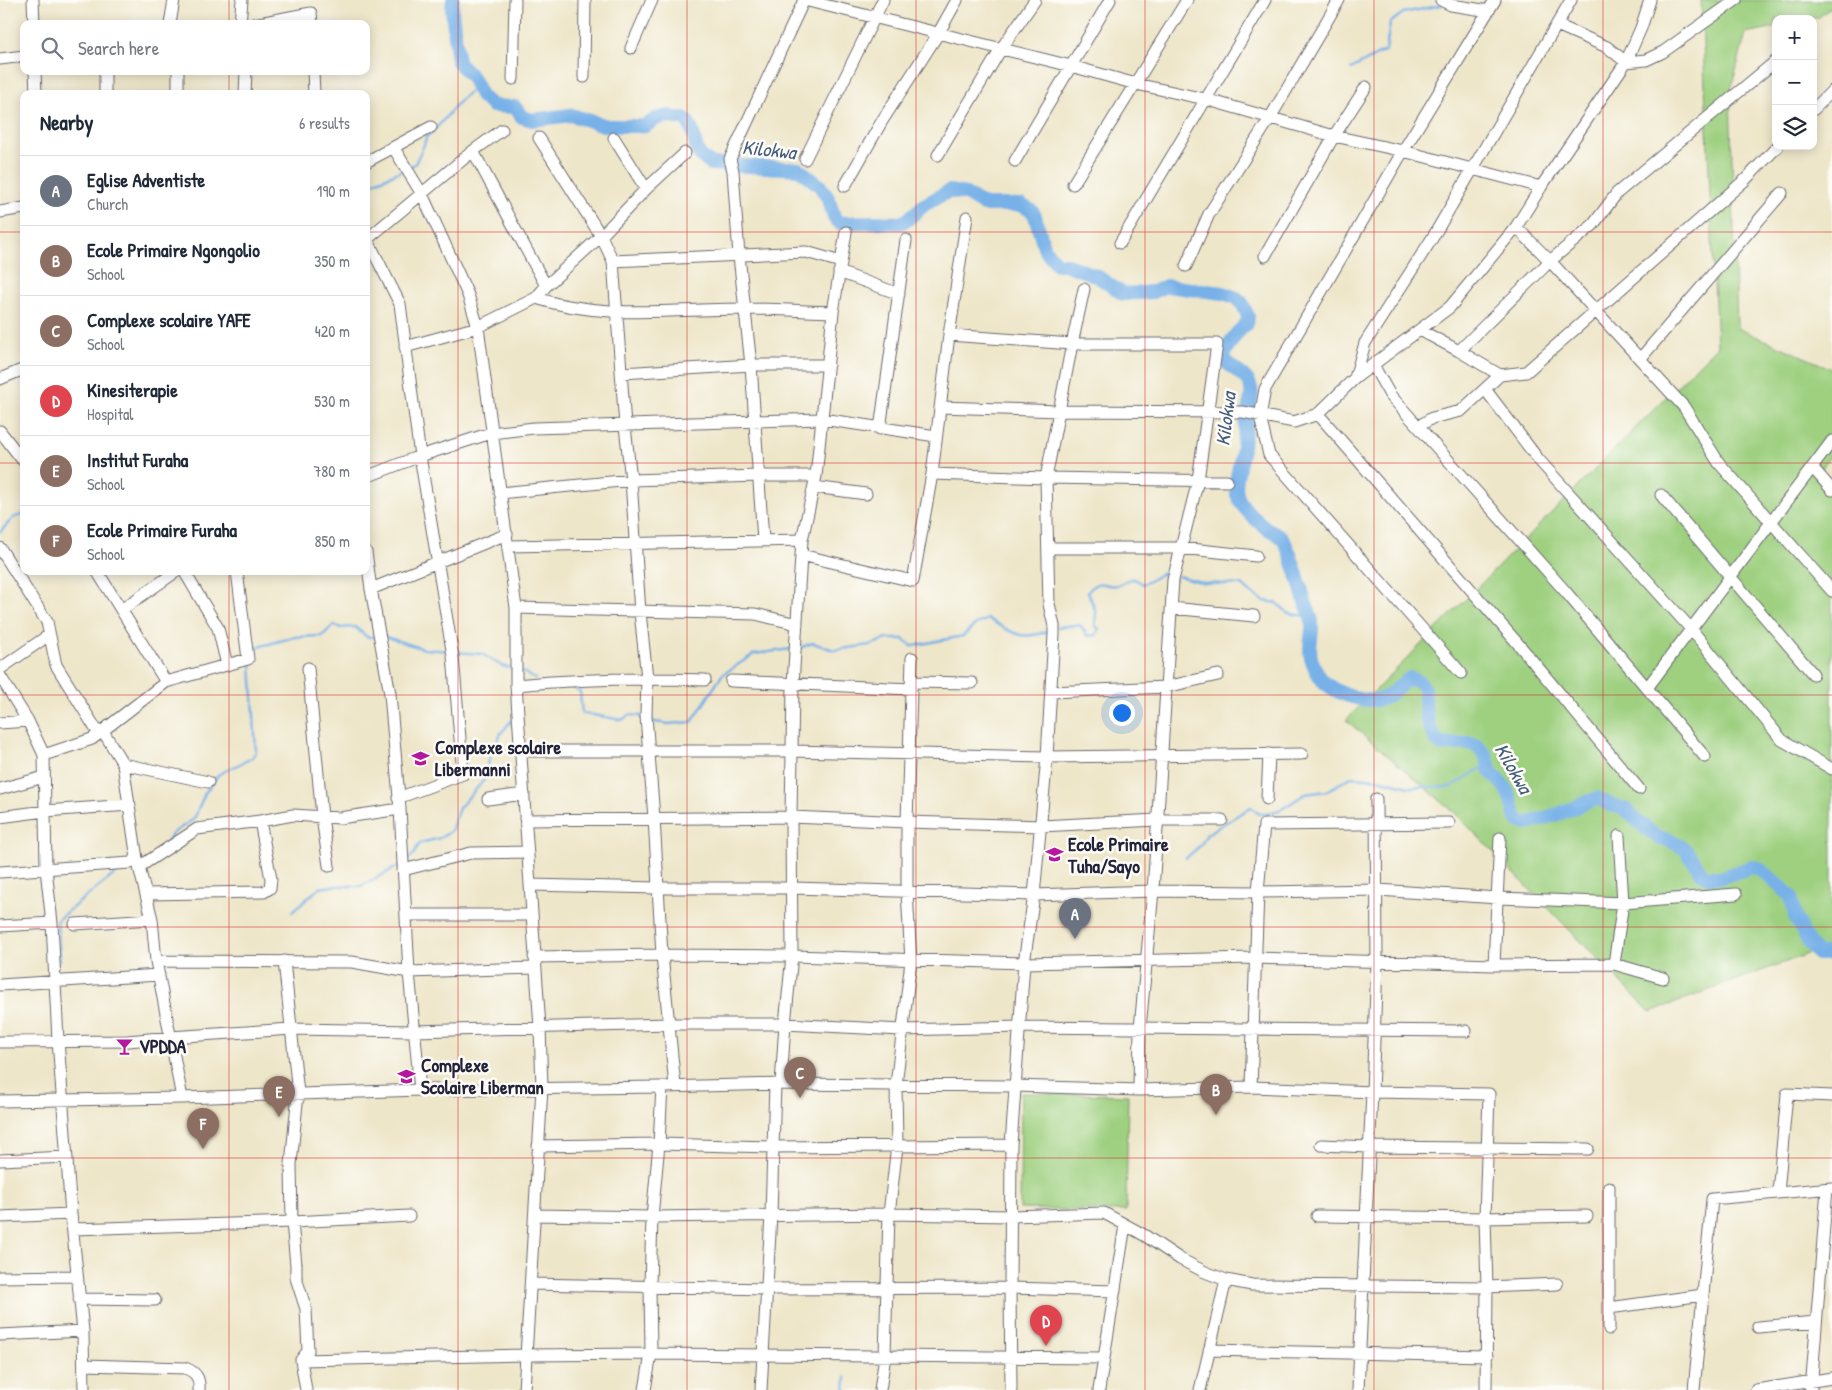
<!DOCTYPE html>
<html lang="en">
<head>
<meta charset="utf-8">
<style>
  body { margin:0; font-family:"Patrick Hand",sans-serif; background:#f2f2f3; color:#1f2937 }
  .controls { position:absolute; right:15px; top:15px; display:grid; overflow:hidden; border-radius:10px; box-shadow:0 2px 12px #0003 }
  .controls button { width:45px; height:45px; display:grid; place-items:center; padding:0; border:0; border-bottom:1px solid #e0e1e3; background:#fff; color:#1f2937; font:25px sans-serif }
  .you { position:absolute; left:1121px; top:712px; width:18px; height:18px; margin:-12px; border:4px solid #fff; border-radius:50%; background:#1a73e8; box-shadow:0 0 0 8px #1a73e833 }
  .badge { display:grid; place-items:center; width:32px; height:32px; border-radius:50%; background:#b5179e; color:#fff; font-size:16px; font-weight:700 }
  .pin { position:absolute; translate:-50% -41px; filter:drop-shadow(0 1px 2px #0008) }
  .pin::after { content:''; position:absolute; top:26px; width:18px; height:15px; background:inherit; clip-path:polygon(0 0,100% 0,50% 100%) }
  .list { margin:0; padding:0; list-style:none }
  h2 { display:flex; justify-content:space-between; align-items:center; height:65px; margin:0; padding:0 20px; font-size:21px }
  h2 small { font-size:16px; font-weight:400; color:#747a83 }
  .list li { display:grid; grid-template-columns:32px 1fr auto; gap:15px; align-items:center; box-sizing:border-box; height:70px; padding:0 20px; border-top:1px solid #e0e1e3 }
  .list b { display:block; font-size:19px; white-space:nowrap }
  .list p { margin:0; font-size:16px; white-space:nowrap; color:#747a83 }
  .list em { font-size:16px; font-style:normal; color:#747a83 }
  .icon { flex:none; width:28px; height:28px; fill:none; stroke:currentColor; stroke-width:2; stroke-linecap:round; stroke-linejoin:round }
  .map { position:relative; flex:none; width:1832px; height:1390px; overflow:hidden }
  .search { position:absolute; background:#fff; box-shadow:0 2px 12px #0003; left:20px; top:20px; width:350px; height:55px; display:flex; align-items:center; gap:12px; box-sizing:border-box; padding:0 18px; border-radius:10px; color:#747a83; font-size:19px }
  .panel { position:absolute; background:#fff; box-shadow:0 2px 12px #0003; left:20px; top:90px; width:350px; height:485px; border-radius:10px }
  .map>svg:first-child { display:block }
</style>
</head>
<body>
<div class="map">
<svg width="1832" height="1390" viewBox="0 0 1832 1390">
  <rect width="100%" height="100%" fill="#fdfcf7"/>
  <filter id="ink" filterUnits="userSpaceOnUse"><feTurbulence type="fractalNoise" baseFrequency=".02" numOctaves="2"/><feDisplacementMap in="SourceGraphic" scale="10" xChannelSelector="R" yChannelSelector="G"/><feConvolveMatrix kernelMatrix="1 2 1 2 8 2 1 2 1" color-interpolation-filters="sRGB"/></filter>
  <filter id="wash" filterUnits="userSpaceOnUse"><feTurbulence type="fractalNoise" baseFrequency=".0096" numOctaves="4" result="noise"/><feDisplacementMap in="SourceGraphic" scale="20" xChannelSelector="R" yChannelSelector="G"/><feGaussianBlur stdDeviation="1.12" result="paint"/><feColorMatrix in="noise" values="0 0 0 0 0 0 0 0 0 0 0 0 0 0 0 0 0 1.4 0 .05"/><feComposite in="paint" operator="in"/></filter>
  <g filter="url(#wash)">
    <rect width="100%" height="100%" fill="#eee6c9"/>
    <path fill="#9ed080" stroke="#60795e" d="M 1701,0 L 1832,0 L 1832,6 L 1818,18 L 1776,19 L 1776,27 L 1746,33 L 1730,93 L 1737,328 L 1832,369 L 1832,453 L 1816,477 L 1832,496 L 1832,945 L 1650,1012 L 1455,813 L 1346,720 L 1717,346 Z
      M 1021,1093 L 1128,1095 L 1126,1211 L 1020,1209 Z"/>
    <g fill="none" stroke-linecap="round" stroke-linejoin="round">
      <path stroke="#77b1e8" stroke-width="2.5" d="M 1351,69 L 1386,50 L 1390,23 L 1403,13 L 1442,5
        M 408,167 L 415,164 C 418,155 425,147 426,137 C 445,124 455,99 476,88
        M 366,186 L 403,170
        M 0,532 L 13,518 L 24,514
        M 1178,576 L 1205,583 L 1242,585 L 1251,593 L 1264,601 L 1277,603 L 1288,613 L 1311,617
        M 1058,627 L 1076,625 L 1081,626 L 1088,636 L 1096,635 L 1099,629 L 1095,626 L 1096,612 L 1088,592 C 1099,576 1105,588 1117,585 C 1130,581 1130,574 1143,584 C 1153,581 1158,571 1171,574
        M 383,636 L 424,649 L 450,651
        M 799,648 L 813,643 L 834,650 L 870,645 L 887,639 L 903,639 L 912,646 L 963,636 L 976,624 L 988,619 C 1013,633 1022,642 1051,630
        M 251,649 L 294,637 L 322,636 L 334,625 L 341,628 L 355,627 L 367,637 L 377,637
        M 455,652 L 482,654 L 502,666 L 514,669
        M 521,671 L 535,679
        M 570,686 L 580,692 L 582,713 L 622,720 L 629,715 L 640,716 L 642,719
        M 649,721 L 668,724 L 692,722 L 722,675 L 754,654 L 791,649
        M 167,842 L 173,833 L 194,819 L 205,793 L 219,774 L 252,758 L 256,752 L 251,662
        M 1186,858 L 1201,845 L 1207,834 L 1251,807 L 1259,814 L 1266,814 L 1282,809 L 1305,794 L 1327,791 L 1351,777 L 1378,779 L 1409,787 L 1451,787 L 1488,764
        M 407,860 L 413,855 L 420,843 L 440,838 L 451,831 L 459,808 L 484,780 L 492,749 L 496,745 L 501,733 L 513,719
        M 292,912 L 319,888 L 333,886 L 361,886 L 399,866
        M 59,960 L 60,954 L 57,923 L 58,919 L 115,874 L 127,868
        M 845,1390 L 846,1377"/>
      <path stroke="#77b1e8" stroke-width="14" d="M 453,0 L 452,11 L 458,62 L 472,77 L 482,97 L 493,106 L 515,107 L 522,117 L 532,120 L 571,115 L 607,126 L 645,126 L 656,119 L 668,116 L 676,118 L 684,118 C 697,129 692,146 701,156 C 704,159 708,162 711,164 L 799,169 L 820,186 L 828,198 L 835,219 L 840,223 L 871,222 L 900,223 L 907,220 L 924,205 L 949,191 L 966,194 L 984,205 L 1021,205 L 1032,211 L 1035,216 L 1045,250 L 1057,264 L 1065,264 L 1097,276 L 1123,294 L 1153,292 L 1166,286 L 1223,293 L 1237,298 L 1242,303 L 1248,316 L 1247,323 L 1237,333 L 1222,356 C 1228,369 1245,372 1250,385 C 1254,395 1249,405 1247,415 C 1245,427 1244,440 1242,453 C 1240,465 1234,481 1237,494 C 1240,507 1256,520 1266,528 C 1273,532 1280,534 1284,541 C 1293,558 1298,577 1303,595 C 1305,605 1312,613 1312,624 C 1313,636 1307,649 1312,661 C 1315,669 1319,678 1326,684 C 1341,695 1369,706 1386,697 C 1395,692 1401,683 1410,678 C 1431,684 1423,697 1426,713 C 1427,724 1434,738 1441,745 L 1471,743 L 1478,746 L 1487,757 L 1490,771 L 1505,787 L 1511,800 L 1515,815 L 1519,821 L 1526,824 L 1561,813 L 1597,798 L 1606,803 L 1627,810 L 1635,819 L 1660,839 L 1667,839 L 1680,846 L 1686,850 L 1702,874 L 1708,877 L 1723,877 L 1751,867 L 1758,868 L 1764,872 L 1791,896 L 1795,917 L 1809,943 L 1818,954 L 1832,954"/>
    </g>
  </g>
  <g filter="url(#ink)">
    <g fill="none" stroke-linecap="round" stroke-linejoin="round">
      <defs>
        <path id="minor" d="M 33,0 L 34,24
          M 804,0 L 1071,66 L 1136,84 L 1205,99 L 1334,136 L 1403,151 L 1541,187
          M 1441,0 L 1451,5 L 1489,11
          M 170,24 L 174,0
          M 240,24 L 242,0
          M 254,24 L 311,13 L 312,24
          M 1557,25 L 1607,47 L 1626,62 L 1646,60 L 1663,52 L 1736,0
          M 631,48 L 652,0
          M 0,59 L 24,56
          M 35,71 L 36,94
          M 313,71 L 314,94
          M 584,77 L 585,0
          M 513,79 L 515,0
          M 105,94 L 105,71
          M 178,94 L 178,71
          M 245,94 L 246,71
          M 1813,110 L 1832,91
          M 539,138 L 601,236 L 613,261 L 625,426 L 631,480 L 640,612 L 647,678 L 646,716 L 654,818 L 662,955 L 675,1086
          M 614,138 L 646,189
          M 387,150 L 392,149 L 395,150 L 422,194 L 468,295 L 478,327 L 516,608 L 516,685 L 540,1027 L 542,1088 L 524,1390
          M 473,151 L 546,286
          M 938,155 L 1001,49 L 1035,0
          M 805,159 L 883,0
          M 1015,161 L 1110,0
          M 366,162 L 431,127
          M 1073,184 L 1187,0
          M 845,186 L 882,121 L 938,34 L 957,0
          M 0,212 L 24,208
          M 1516,227 L 1550,261 L 1684,407 L 1719,463 L 1832,591
          M 367,239 L 400,304 L 420,456 L 453,656 L 463,774 L 398,798
          M 366,240 L 473,151 L 502,130
          M 1120,243 L 1265,0
          M 1265,256 L 1334,136 L 1366,87
          M 613,261 L 806,252 L 841,262
          M 1186,266 L 1209,214 L 1270,118 L 1339,0
          M 839,272 L 899,294
          M 536,298 C 604,320 675,309 745,309 C 774,309 803,311 833,312
          M 1420,330 L 1459,351 L 1500,375
          M 949,335 L 1072,344 L 1217,344 L 1198,480 L 1173,580 L 1153,891 L 1140,1028 L 1139,1090
          M 405,347 L 478,327 L 536,298 L 546,286 L 601,236 L 646,189 L 685,153
          M 1459,351 L 1550,261 L 1593,225 L 1617,193 L 1776,61
          M 1640,359 L 1782,193
          M 1373,365 L 1390,395 L 1565,591 L 1705,757
          M 622,373 L 751,365 L 828,365
          M 1355,378 L 1365,343 L 1433,237 L 1571,0
          M 0,379 L 24,369
          M 1485,389 L 1538,459 L 1691,629 L 1782,740 L 1832,769
          M 940,407 L 1059,411 L 1243,412 L 1294,422 L 1318,414 L 1355,378 L 1450,307 L 1516,227 L 1541,187 L 1626,62 L 1641,28 L 1650,0
          M 1318,414 L 1520,646 L 1639,789
          M 1419,426 L 1432,418 L 1461,411 L 1500,375 L 1526,372 L 1745,180 L 1778,146
          M 880,429 L 906,240
          M 0,431 L 24,462
          M 1813,468 L 1832,490
          M 932,474 L 1046,478 L 1227,481
          M 366,477 L 420,456 L 491,433 L 534,428 L 822,419 L 936,436
          M 814,487 L 866,494
          M 500,493 L 631,480 L 759,476 L 816,476
          M 1661,495 L 1813,674
          M 763,540 L 751,365 L 739,256 L 733,171 L 730,159 L 804,0
          M 509,546 L 802,540
          M 0,548 L 47,622 L 56,665 L 99,734
          M 1048,548 L 1181,548 L 1256,556
          M 366,552 L 371,589 L 390,694 L 400,809 L 409,972 L 420,1090
          M 801,555 L 913,581 L 932,474 L 949,335 L 967,217
          M 97,571 L 166,682
          M 184,571 L 218,628 L 227,665
          M 371,589 L 507,534
          M 516,608 L 755,614 L 797,624
          M 1171,608 L 1254,616
          M 121,610 L 177,571
          M 308,668 L 322,817 L 329,866
          M 0,669 L 49,635
          M 1461,673 L 1269,455 L 1260,417 L 1265,389 L 1403,151 L 1495,0
          M 0,676 L 28,721 L 44,755 L 46,869 L 52,923 L 58,1040 L 71,1214 L 83,1331 L 84,1390
          M 731,681 L 911,689
          M 911,682 L 972,683
          M 516,685 C 579,679 642,678 705,680
          M 1647,688 L 1832,441
          M 1051,692 L 1166,687 L 1218,675
          M 0,723 L 28,721
          M 103,731 L 123,764 L 137,859 L 152,919 L 156,961 L 182,1098
          M 521,751 L 792,751 L 1047,757 L 1302,754
          M 44,755 L 92,739 L 166,682 L 248,659 L 237,571
          M 123,764 L 208,782
          M 0,789 L 44,777
          M 488,799 L 524,794
          M 1267,799 L 1269,754
          M 1376,799 L 1377,963 L 1372,1092 L 1489,1094 L 1485,1218 L 1487,1287 L 1486,1390
          M 0,817 L 45,811 L 130,805
          M 526,820 L 791,817 L 907,822 L 1041,826 L 1157,820 L 1222,820
          M 139,867 L 197,829 L 260,821
          M 403,870 L 471,853 L 527,852
          M 0,872 L 130,863 L 137,859
          M 530,885 L 658,888 L 792,888 L 1034,895 L 1153,891 L 1258,892 L 1378,890 L 1498,898 L 1623,903 L 1736,894
          M 147,894 L 264,892 L 270,888 L 271,879 L 260,821 L 293,815 L 340,818 L 400,809
          M 407,915 L 532,915
          M 75,924 L 152,919
          M 0,926 L 52,923
          M 534,957 L 662,955 L 792,956 L 1024,963 L 1255,958 L 1494,965 L 1614,964 L 1663,978
          M 156,961 L 352,962 L 409,972 L 535,968
          M 284,961 L 298,1093 L 291,1164 L 292,1222 L 296,1265 L 296,1278 L 306,1309 L 308,1351 L 301,1360 L 306,1390
          M 1614,964 L 1623,903 L 1619,836
          M 1494,965 L 1500,838
          M 0,985 L 159,975
          M 0,1042 L 128,1041 L 170,1037 L 292,1029 L 414,1031 L 669,1024 L 785,1024 L 902,1030 L 1019,1027 L 1466,1031
          M 781,1084 L 785,1024 L 792,956 L 791,817 L 793,684 L 802,540 L 816,476 L 833,312 L 846,232
          M 1251,1087 L 1258,892 L 1264,825 L 1449,823
          M 0,1101 L 182,1098 L 420,1090 L 662,1087 L 781,1084 L 1015,1086 L 1139,1090 L 1251,1087 L 1372,1092 L 1358,1390
          M 1321,1145 L 1369,1147 L 1588,1149
          M 538,1146 L 659,1144 L 772,1147 L 1011,1145
          M 0,1160 L 67,1157
          M 1609,1187 L 1609,1329
          M 1778,1193 L 1787,1094 L 1832,1096
          M 535,1215 L 652,1217 L 889,1214 L 1011,1216 L 1104,1213 L 1144,1235 L 1180,1259 L 1205,1272 L 1226,1280 L 1252,1285 L 1487,1287 L 1557,1284
          M 1317,1216 L 1485,1218 L 1587,1216
          M 0,1217 L 71,1214
          M 73,1229 L 292,1222 L 409,1216
          M 0,1277 L 77,1276
          M 531,1284 L 767,1289 L 1010,1288 L 1115,1291
          M 79,1299 L 155,1300
          M 1609,1308 L 1703,1295
          M 1758,1327 L 1816,1322
          M 0,1335 L 83,1331
          M 1209,1350 L 1487,1356
          M 301,1360 L 527,1355 L 651,1354 L 1104,1358
          M 84,1365 L 185,1368 C 196,1372 200,1378 199,1390
          M 645,1390 L 651,1354 L 650,1286 L 652,1217 L 659,1144 L 662,1087
          M 761,1390 L 771,1215 L 775,1084
          M 880,1390 L 885,1356 L 889,1214 L 897,1146 L 896,1085 L 911,961 L 907,892 L 907,822 L 912,658
          M 1011,1390 L 1010,1288 L 1011,1145 L 1024,963 L 1034,895 L 1047,757 L 1054,634 L 1054,626 L 1049,604 L 1046,478 L 1072,344 L 1084,289
          M 1099,1390 L 1125,1225
          M 1200,1390 L 1226,1280
          M 1694,1390 L 1712,1199 L 1832,1188
          M 1756,1390 L 1832,1378
          M 1811,1390 L 1827,1189"/>
      </defs>
      <use href="#minor" stroke="#69676d" stroke-width="13"/>
      <use href="#minor" stroke="#fff" stroke-width="11"/>
    </g>
  </g>
  <path fill="none" stroke="#d62828" stroke-width="1" stroke-opacity="0.55" d="M 229,0 L 229,24M 458,0 L 458,1390M 687,0 L 687,1390M 916,0 L 916,1390M 1145,0 L 1145,1390M 1374,0 L 1374,1390M 1603,0 L 1603,1390M 229,71 L 229,94M 0,232 L 24,232M 366,232 L 1832,232M 0,463 L 24,463M 366,463 L 1832,463M 229,571 L 229,1390M 0,695 L 1832,695M 0,927 L 1832,927M 0,1158 L 1832,1158"/>
  <defs>
    <symbol id="school-bare" viewBox="-9 -9 18 18"><path d="M0-5L7-2L0 1L-7-2ZM-4 1L0 2.5L4 1V4Q0 6-4 4Z" fill="#b5179e" stroke="#fdfcf7" stroke-width="2.5" paint-order="stroke"/></symbol>
    <symbol id="bar-bare" viewBox="-9 -9 18 18"><path d="M-6-5H6L.8 .8V4.5H3.5V6h-7V4.5H-.8V.8Z" fill="#b5179e" stroke="#fdfcf7" stroke-width="2.5" paint-order="stroke"/></symbol>
  </defs>
  <g fill-rule="evenodd">
    <use href="#school-bare" x="408" y="746" width="25" height="25"/>
    <use href="#school-bare" x="1042" y="842" width="25" height="25"/>
    <use href="#bar-bare" x="112" y="1034" width="25" height="25"/>
    <use href="#school-bare" x="394" y="1064" width="25" height="25"/>
  </g>
  <g text-anchor="middle" dominant-baseline="central" stroke-width="5" stroke-linejoin="round" paint-order="stroke">
    <g font-size="19" font-weight="bold" fill="#22223b" stroke="#fdfcf7" text-anchor="start">
      <text x="435" y="747">Complexe scolaire<tspan x="435" dy="22">Libermanni</tspan></text>
      <text x="1068" y="844">Ecole Primaire<tspan x="1068" dy="22">Tuha/Sayo</tspan></text>
      <text x="139" y="1046">VPDDA</text>
      <text x="421" y="1065">Complexe<tspan x="421" dy="22">Scolaire Liberman</tspan></text>
    </g>
    <g font-size="20" font-style="italic" fill="#445b80" stroke="#fdfcf7">
      <text transform="translate(769 149) rotate(6)">Kilokwa</text>
      <text transform="translate(1225 419) rotate(-83)">Kilokwa</text>
      <text transform="translate(1514 768) rotate(60)">Kilokwa</text>
    </g>
  </g>
</svg>
<div class="controls">
<button>+</button>
<button>−</button>
<button><svg class="icon" aria-label="layers" viewBox="0 0 24 24"><path d="M12 4l9 5-9 5-9-5zM3 14l9 5 9-5"/></svg></button>
</div>
<div class="you"></div>
<div class="pin badge" style="left:1075px;top:939px;background:#6b7280">A</div>
<div class="pin badge" style="left:1216px;top:1115px;background:#8d6e63">B</div>
<div class="pin badge" style="left:800px;top:1098px;background:#8d6e63">C</div>
<div class="pin badge" style="left:1046px;top:1346px;background:#e0444e">D</div>
<div class="pin badge" style="left:279px;top:1117px;background:#8d6e63">E</div>
<div class="pin badge" style="left:203px;top:1149px;background:#8d6e63">F</div>
<div class="search"><svg class="icon" aria-label="search" viewBox="0 0 24 24"><circle cx="10" cy="10" r="6"/><path d="M15 15l6 6"/></svg>Search here</div>
<section class="panel">
<h2>Nearby<small>6 results</small></h2>
<ul class="list">
<li><span class="badge" style="background:#6b7280">A</span><div><b>Eglise Adventiste</b><p>Church</p></div><em>190 m</em></li>
<li><span class="badge" style="background:#8d6e63">B</span><div><b>Ecole Primaire Ngongolio</b><p>School</p></div><em>350 m</em></li>
<li><span class="badge" style="background:#8d6e63">C</span><div><b>Complexe scolaire YAFE</b><p>School</p></div><em>420 m</em></li>
<li><span class="badge" style="background:#e0444e">D</span><div><b>Kinesiterapie</b><p>Hospital</p></div><em>530 m</em></li>
<li><span class="badge" style="background:#8d6e63">E</span><div><b>Institut Furaha</b><p>School</p></div><em>780 m</em></li>
<li><span class="badge" style="background:#8d6e63">F</span><div><b>Ecole Primaire Furaha</b><p>School</p></div><em>850 m</em></li>
</ul>
</section>
</div>
</body>
</html>
